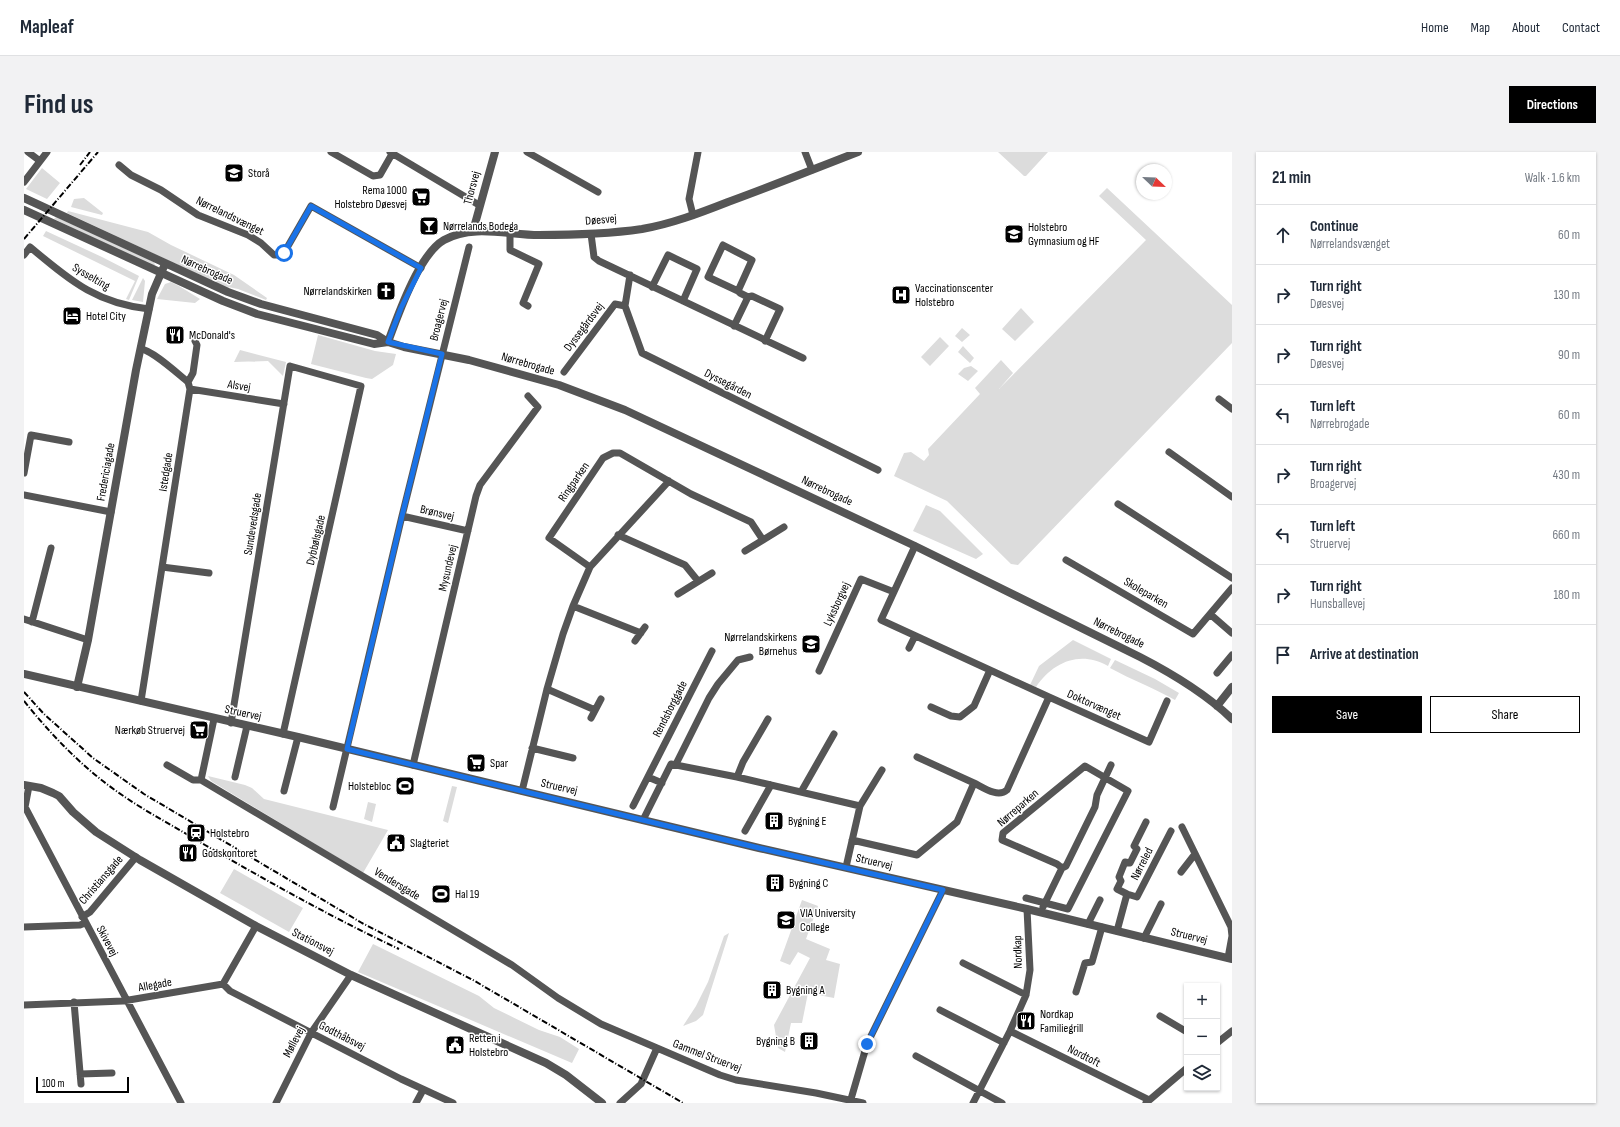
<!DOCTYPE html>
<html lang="en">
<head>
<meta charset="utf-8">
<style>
  body { margin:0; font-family:"Sofia Sans Condensed",sans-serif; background:#f2f2f3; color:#1f2937 }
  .controls { position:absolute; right:12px; bottom:12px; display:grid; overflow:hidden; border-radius:0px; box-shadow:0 1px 3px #0004 }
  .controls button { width:36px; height:36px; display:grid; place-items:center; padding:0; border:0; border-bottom:1px solid #e0e1e3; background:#fff; color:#1f2937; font:20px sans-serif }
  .compass { position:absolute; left:1112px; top:12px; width:36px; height:36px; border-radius:50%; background:#fff; box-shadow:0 1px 3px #0004; rotate:113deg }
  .scale { position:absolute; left:12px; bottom:10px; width:93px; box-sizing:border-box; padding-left:4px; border:2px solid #000; border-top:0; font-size:11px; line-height:14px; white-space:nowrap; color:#000; -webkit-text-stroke:3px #fff; paint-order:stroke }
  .stop { position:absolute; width:12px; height:12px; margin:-9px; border:3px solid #1a73e8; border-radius:50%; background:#fff }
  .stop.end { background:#1a73e8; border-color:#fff; box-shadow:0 1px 4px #0008 }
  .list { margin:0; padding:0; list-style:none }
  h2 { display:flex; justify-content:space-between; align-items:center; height:52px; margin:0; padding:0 16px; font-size:17px }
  h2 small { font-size:13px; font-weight:400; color:#747a83 }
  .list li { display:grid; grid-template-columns:26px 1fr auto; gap:12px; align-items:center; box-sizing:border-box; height:60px; padding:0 16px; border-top:1px solid #e0e1e3 }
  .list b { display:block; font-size:15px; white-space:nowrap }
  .list p { margin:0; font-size:13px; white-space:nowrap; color:#747a83 }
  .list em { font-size:13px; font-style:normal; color:#747a83 }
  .actions { display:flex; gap:8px; padding:12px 16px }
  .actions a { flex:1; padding:9px 0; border:1px solid #000; border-radius:0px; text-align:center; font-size:14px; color:#000 }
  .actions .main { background:#000; color:#fff }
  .icon { flex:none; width:22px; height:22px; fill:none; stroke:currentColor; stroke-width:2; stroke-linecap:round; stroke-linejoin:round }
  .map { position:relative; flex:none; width:1208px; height:951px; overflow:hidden; border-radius:0px }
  header { display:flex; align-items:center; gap:24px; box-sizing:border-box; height:56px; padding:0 20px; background:#fff; border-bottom:1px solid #e0e1e3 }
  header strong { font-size:19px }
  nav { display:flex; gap:22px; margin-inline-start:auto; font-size:14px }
  .intro { display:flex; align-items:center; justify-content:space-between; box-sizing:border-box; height:96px; padding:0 24px }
  h1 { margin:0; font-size:28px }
  .button { padding:10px 18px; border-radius:0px; background:#000; color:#fff; font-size:14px; font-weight:700 }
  main { display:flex; gap:24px; padding:0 24px }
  aside { flex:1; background:#fff; border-radius:0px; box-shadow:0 1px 3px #0004 }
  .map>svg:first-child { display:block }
</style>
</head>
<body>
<header>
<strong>Mapleaf</strong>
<nav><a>Home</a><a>Map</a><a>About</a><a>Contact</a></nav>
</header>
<div class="intro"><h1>Find us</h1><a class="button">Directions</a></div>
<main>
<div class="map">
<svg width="1208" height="951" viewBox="0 0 1208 951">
  <rect width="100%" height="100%" fill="#fff"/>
  <path fill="#dcdcdc" d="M 974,0 L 1024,0 L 1002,24 L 1000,24 Z
    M 18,16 L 36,31 L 23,47 L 2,37 Z
    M 1083,36 L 1208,153 L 1208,191 L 994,413 L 987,412 L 923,349 L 870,324 L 880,301 L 887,300 L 900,309 L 905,303 L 904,297 L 956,242 L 951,236 L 977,208 L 989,221 L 975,237 L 1122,88 L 1075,44 Z
    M 60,46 L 79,61 L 78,63 L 47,55 L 50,47 Z
    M 44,59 L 124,80 L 147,93 L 210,123 L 243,146 L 242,148 L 214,137 L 199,134 L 43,61 Z
    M 32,65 L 130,110 L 131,113 L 129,114 L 30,67 Z
    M 22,79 L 78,105 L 115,124 L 105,148 L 102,147 L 111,129 L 19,84 Z
    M 119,126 L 121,129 L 119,150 L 108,148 Z
    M 147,130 L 155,134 L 176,147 L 171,151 L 133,147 L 141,132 Z
    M 997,156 L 1010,170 L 991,189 L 978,177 Z
    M 938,176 L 946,183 L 938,190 L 931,184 Z
    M 294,183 L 351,199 L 372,202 L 369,213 L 348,227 L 342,226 L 287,212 Z
    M 916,185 L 925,194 L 906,214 L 897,205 Z
    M 939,194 L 950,206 L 946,211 L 934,200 Z
    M 216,198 L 262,210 L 259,224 L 244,209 L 210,210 Z
    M 947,214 L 954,219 L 944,229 L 934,222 L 940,216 Z
    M 902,353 L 916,359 L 959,402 L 952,407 L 889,379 Z
    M 1049,488 L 1087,507 L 1084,514 C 1056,498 1029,510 1012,535 L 1006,533 L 1015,514 Z
    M 1091,508 L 1131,527 L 1155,541 L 1151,548 C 1130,536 1108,528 1086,516 Z
    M 184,624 L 221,633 L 228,636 L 240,647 L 364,678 L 339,721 L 187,629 Z
    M 428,634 L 433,635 L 424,671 L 419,669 Z
    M 344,650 L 352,652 L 348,670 L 340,667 Z
    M 210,717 L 279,756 L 265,780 L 196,741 Z
    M 778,748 L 794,754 L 782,787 L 806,797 L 802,808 L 816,812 L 810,846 L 784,841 L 778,871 L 767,871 L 761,900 L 754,896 L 750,873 L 786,806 L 774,800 L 766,813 L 756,809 Z
    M 705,781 L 679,863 L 672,869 L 659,874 L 672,854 L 684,830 L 700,784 Z
    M 349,792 L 455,844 L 470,856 L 515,878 L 536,885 L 555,897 L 548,911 L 334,820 Z"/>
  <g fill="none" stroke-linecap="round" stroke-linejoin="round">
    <path stroke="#555" stroke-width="7" d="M 4,0 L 16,9
      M 307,0 L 349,24 L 356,23 L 368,2
      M 366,0 L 455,53
      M 503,0 L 574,40
      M 781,0 L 788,18
      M 95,13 L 107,23 L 137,38 L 174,63 L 224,83 L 237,91 L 250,103 L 255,103 L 260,101 L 287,54 L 397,116
      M 0,30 L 23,0
      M 669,63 L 665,47 L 674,0
      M 486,81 L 486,98 L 515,112 L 499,151 L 504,154
      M 567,82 L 570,105 L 575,109 L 779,206
      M 0,103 L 6,95 C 46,128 71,151 125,157
      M 606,123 L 601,154 L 618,201 L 854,318
      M 628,135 L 644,103 L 673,117 L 659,149
      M 714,139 L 728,108 L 699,93 L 684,125 L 714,139 L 716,141 L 724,145
      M 710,174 L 724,145 L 728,144 L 756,157 L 741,189
      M 540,220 L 591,152 L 601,154
      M 164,230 L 169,221 L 173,193 L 171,189
      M 166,237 L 260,252
      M 1195,247 L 1208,257
      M 1145,300 L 1208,345
      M 0,321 L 7,283 L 45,290
      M 0,343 L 87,360
      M 1094,352 L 1208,426
      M 378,364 L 444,379
      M 594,383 L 661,413 L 674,429
      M 891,394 L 857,468 L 1025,545
      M 721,399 L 760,375
      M 1042,408 L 1169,482 L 1208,436
      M 138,415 L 185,421
      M 566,415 L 525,386 L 579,306 L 589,301 L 596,301 L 667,342 L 727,370 L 739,388
      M 654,442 L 688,421
      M 549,454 L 617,481
      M 1186,462 L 1208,481
      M 0,467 L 64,488
      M 8,470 L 27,396
      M 611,489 L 621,475
      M 885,496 L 891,484
      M 795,519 L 837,427 L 870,440
      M 1193,521 L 1208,503
      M 523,537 L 571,558
      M 117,549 L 166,237 L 164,230 C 154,222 128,198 117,197
      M 907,555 L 927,564 L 936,565 L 950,554 L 966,518
      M 567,566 L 577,547
      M 190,567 L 177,628 L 488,813 L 534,846 L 577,872 L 696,923 L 712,928 L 792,941 L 839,951
      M 207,571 L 266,214 L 337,234 L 259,582
      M 508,596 L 549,606
      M 652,612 L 685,546 L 694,532 L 714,508 L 726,505
      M 143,613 L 169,628 L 177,628
      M 389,613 L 452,344 L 456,333 L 514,255 L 504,244
      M 211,625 L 223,574
      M 624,625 L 638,631
      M 713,625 L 719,610 L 744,567
      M 950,631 C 960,636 974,646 983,638 L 1025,545 L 1125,590 L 1143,549
      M 5,634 L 1,655 L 157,951
      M 260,639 L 274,585
      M 498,639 L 523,537 L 539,482 L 549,454 L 566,415 L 645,329
      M 777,640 L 810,582
      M 609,654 L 688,499
      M 836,654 L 858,618
      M 309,655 L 378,364 L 445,95
      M 619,668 L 647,612 L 713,625 L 836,654 L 822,715
      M 1158,675 L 1207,775 L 1208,784
      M 721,679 L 747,633
      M 828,688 L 893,703 L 933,670 L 950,631 L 893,605
      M 1157,720 L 1171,702
      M 1103,742 L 1113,745 L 1147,679
      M 1002,746 L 1044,757 L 1104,639 L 1061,614 L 979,681 L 978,688 L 1033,712 L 1038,716
      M 1019,755 L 1038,716 L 1042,714 L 1071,655 L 1073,643 L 1087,613
      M 58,765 L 66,760 L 112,705
      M 1064,772 L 1076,748
      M 0,775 L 56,773 L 61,771
      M 1093,779 L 1103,742 L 1093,737 L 1097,729 L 1095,725 L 1101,710 L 1106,711 L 1113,697 L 1110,694 L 1122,670
      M 1120,786 L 1137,752
      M 1204,806 L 1208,784
      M 939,811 L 1002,843
      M 199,832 L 206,839 L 377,927 L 429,951
      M 1052,840 L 1061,811 L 1068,810 L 1078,775
      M 50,850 L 57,932
      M 0,853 L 99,849 L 199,832 L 232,774
      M 916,858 L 980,891
      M 1136,864 L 1163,880
      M 986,879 L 1125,948
      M 1193,891 L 1208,879
      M 892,904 L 978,951
      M 56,922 L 88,921
      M 827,947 L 843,892 L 919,738
      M 252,951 L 287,881 L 327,823
      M 392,951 L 399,938
      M 596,951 L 617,932 L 633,896
      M 949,951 L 986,879 L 1002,843 L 1006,818 L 1003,757
      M 1122,951 L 1163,916"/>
    <path stroke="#555" stroke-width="8" d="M 0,46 L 204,140 L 237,152 L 353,183 L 364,190 L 380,195 L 445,208 L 535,233 L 601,258 L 891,394 L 1116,505 C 1149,522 1181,541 1208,567
      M 0,58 L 199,149 L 233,162 L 350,192 L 364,190
      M 449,79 L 471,0
      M 364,190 C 374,163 395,102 420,88 C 449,72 484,83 515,83 C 549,83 584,82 618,77 C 647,72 676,61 704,50 C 748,34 790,17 834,0
      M 0,522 L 274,585 L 735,696 L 1003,757 L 1208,807
      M 53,535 L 64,488 L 112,218 L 128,142 L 141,112
      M 1193,554 L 1208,535
      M 0,633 L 17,636 L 29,641 L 35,644 L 49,660 L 72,680 L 116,708 L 232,774 L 327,823 L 522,911 L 542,923 L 578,951"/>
    <path stroke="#000" stroke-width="2" stroke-dasharray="6 2 1 2" stroke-linecap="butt" d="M 56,13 L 66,0
      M 0,87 L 74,0
      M 0,540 L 20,562 L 69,606 L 120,642 L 338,771 L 449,828 L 659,951
      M 0,549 C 28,584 61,618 98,643 C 124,661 153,676 181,693 C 245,730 309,766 375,797"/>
  </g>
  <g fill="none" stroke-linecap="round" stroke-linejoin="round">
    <path stroke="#1a73e8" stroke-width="5" d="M 260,101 L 287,54 L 397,116 L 377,156 L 364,190 L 418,202 L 378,364 L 323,597 L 735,696 L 919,738 L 843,892"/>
  </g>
  <defs>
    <symbol id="school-square" viewBox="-11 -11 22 22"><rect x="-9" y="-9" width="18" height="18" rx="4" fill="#000" stroke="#fff"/><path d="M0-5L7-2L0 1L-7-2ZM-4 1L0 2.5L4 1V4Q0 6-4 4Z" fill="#fff"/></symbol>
    <symbol id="supermarket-square" viewBox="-11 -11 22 22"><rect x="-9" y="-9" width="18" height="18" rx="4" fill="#000" stroke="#fff"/><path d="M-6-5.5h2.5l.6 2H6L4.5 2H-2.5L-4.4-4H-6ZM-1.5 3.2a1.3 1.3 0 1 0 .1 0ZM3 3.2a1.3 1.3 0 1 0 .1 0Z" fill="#fff"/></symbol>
    <symbol id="bar-square" viewBox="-11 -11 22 22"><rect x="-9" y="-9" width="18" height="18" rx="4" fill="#000" stroke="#fff"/><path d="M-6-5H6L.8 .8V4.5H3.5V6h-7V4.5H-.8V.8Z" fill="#fff"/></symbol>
    <symbol id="church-square" viewBox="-11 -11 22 22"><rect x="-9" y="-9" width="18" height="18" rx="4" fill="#000" stroke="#fff"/><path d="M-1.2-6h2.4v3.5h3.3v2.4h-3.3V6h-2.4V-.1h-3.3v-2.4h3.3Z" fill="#fff"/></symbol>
    <symbol id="hospital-square" viewBox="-11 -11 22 22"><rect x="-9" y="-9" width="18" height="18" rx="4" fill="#000" stroke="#fff"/><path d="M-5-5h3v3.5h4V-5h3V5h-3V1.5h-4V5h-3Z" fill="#fff"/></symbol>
    <symbol id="hotel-square" viewBox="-11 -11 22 22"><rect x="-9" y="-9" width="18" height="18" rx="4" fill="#000" stroke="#fff"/><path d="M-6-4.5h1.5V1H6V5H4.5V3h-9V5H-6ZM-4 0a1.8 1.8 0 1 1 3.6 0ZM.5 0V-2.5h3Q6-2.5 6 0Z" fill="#fff"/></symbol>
    <symbol id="restaurant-square" viewBox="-11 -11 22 22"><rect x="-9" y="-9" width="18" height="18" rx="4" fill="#000" stroke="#fff"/><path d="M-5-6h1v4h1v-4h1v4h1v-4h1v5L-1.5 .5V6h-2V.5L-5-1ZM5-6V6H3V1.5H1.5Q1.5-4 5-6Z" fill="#fff"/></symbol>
    <symbol id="stadium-square" viewBox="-11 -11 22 22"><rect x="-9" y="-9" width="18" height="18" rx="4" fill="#000" stroke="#fff"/><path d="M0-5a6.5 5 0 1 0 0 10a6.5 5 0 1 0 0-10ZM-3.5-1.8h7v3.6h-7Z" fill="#fff"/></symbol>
    <symbol id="building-square" viewBox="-11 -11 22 22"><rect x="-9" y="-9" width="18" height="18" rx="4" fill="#000" stroke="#fff"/><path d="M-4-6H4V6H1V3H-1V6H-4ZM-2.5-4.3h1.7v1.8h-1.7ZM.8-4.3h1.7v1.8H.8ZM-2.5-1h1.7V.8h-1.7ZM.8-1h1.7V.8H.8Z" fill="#fff"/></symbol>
    <symbol id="station-square" viewBox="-11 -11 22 22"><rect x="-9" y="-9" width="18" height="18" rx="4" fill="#000" stroke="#fff"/><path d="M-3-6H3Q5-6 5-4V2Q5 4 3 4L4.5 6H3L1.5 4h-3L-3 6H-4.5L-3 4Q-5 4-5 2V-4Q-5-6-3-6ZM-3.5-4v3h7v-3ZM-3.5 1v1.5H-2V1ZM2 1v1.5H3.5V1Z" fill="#fff"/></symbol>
    <symbol id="civic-square" viewBox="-11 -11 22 22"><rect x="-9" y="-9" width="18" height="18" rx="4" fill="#000" stroke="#fff"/><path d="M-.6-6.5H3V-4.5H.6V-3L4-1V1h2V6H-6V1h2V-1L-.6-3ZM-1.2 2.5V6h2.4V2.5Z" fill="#fff"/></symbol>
    <symbol id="university-square" viewBox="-11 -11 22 22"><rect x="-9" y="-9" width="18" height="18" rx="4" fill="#000" stroke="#fff"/><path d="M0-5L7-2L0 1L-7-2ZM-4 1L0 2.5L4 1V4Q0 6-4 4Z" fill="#fff"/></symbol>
  </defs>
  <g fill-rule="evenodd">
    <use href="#school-square" x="199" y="10" width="22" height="22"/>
    <use href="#supermarket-square" x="386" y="34" width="22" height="22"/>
    <use href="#bar-square" x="394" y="63" width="22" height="22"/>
    <use href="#school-square" x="979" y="71" width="22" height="22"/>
    <use href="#church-square" x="351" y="128" width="22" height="22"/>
    <use href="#hospital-square" x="866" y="132" width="22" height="22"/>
    <use href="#hotel-square" x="37" y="153" width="22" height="22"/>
    <use href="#restaurant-square" x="140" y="172" width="22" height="22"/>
    <use href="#school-square" x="776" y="481" width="22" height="22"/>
    <use href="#supermarket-square" x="164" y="567" width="22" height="22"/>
    <use href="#supermarket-square" x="441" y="600" width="22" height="22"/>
    <use href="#stadium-square" x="370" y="623" width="22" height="22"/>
    <use href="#building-square" x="739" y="658" width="22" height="22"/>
    <use href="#station-square" x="161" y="670" width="22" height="22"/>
    <use href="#civic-square" x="361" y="680" width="22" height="22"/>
    <use href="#restaurant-square" x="153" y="690" width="22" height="22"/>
    <use href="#building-square" x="740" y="720" width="22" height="22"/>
    <use href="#stadium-square" x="406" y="731" width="22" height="22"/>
    <use href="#university-square" x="751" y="757" width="22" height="22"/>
    <use href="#building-square" x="737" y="827" width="22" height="22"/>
    <use href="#restaurant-square" x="991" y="858" width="22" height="22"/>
    <use href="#building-square" x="774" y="878" width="22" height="22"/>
    <use href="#civic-square" x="420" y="882" width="22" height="22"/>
  </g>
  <g text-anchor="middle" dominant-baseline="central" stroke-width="3" stroke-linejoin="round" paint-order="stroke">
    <g font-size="12" fill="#000" stroke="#fff" text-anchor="start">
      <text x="224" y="21">Storå</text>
      <text x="383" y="38" text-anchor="end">Rema 1000<tspan x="383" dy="14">Holstebro Døesvej</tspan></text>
      <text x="419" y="74">Nørrelands Bodega</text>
      <text x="1004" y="75">Holstebro<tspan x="1004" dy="14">Gymnasium og HF</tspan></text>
      <text x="891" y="136">Vaccinationscenter<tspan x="891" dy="14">Holstebro</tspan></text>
      <text x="348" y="139" text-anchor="end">Nørrelandskirken</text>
      <text x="62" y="164">Hotel City</text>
      <text x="165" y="183">McDonald's</text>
      <text x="773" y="485" text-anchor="end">Nørrelandskirkens<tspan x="773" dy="14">Børnehus</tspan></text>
      <text x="161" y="578" text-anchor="end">Nærkøb Struervej</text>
      <text x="466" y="611">Spar</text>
      <text x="367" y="634" text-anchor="end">Holstebloc</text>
      <text x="764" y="669">Bygning E</text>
      <text x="186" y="681">Holstebro</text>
      <text x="386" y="691">Slagteriet</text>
      <text x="178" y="701">Godskontoret</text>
      <text x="765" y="731">Bygning C</text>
      <text x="431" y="742">Hal 19</text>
      <text x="776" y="761">VIA University<tspan x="776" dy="14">College</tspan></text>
      <text x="762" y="838">Bygning A</text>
      <text x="1016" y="862">Nordkap<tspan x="1016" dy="14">Familiegrill</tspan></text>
      <text x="445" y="886">Retten i<tspan x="445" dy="14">Holstebro</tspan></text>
      <text x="771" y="889" text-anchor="end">Bygning B</text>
    </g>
    <g font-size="12" fill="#000" stroke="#fff">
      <text transform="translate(448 36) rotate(-75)">Thorsvej</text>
      <text transform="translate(206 64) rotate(26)">Nørrelandsvænget</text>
      <text transform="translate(577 68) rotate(-5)">Døesvej</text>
      <text transform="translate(183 118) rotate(24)">Nørrebrogade</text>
      <text transform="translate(67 125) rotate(30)">Sysselting</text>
      <text transform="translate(415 168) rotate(-76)">Broagervej</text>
      <text transform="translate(560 175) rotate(-53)">Dyssegårdsvej</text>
      <text transform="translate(504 212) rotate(16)">Nørrebrogade</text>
      <text transform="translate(704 232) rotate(27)">Dyssegården</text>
      <text transform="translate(215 234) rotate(9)">Alsvej</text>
      <text transform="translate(82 320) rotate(-80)">Fredericiagade</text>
      <text transform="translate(142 320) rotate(-81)">Istedgade</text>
      <text transform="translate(550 330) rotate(-55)">Ringparken</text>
      <text transform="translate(803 339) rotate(25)">Nørrebrogade</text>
      <text transform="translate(413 361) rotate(13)">Brønsvej</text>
      <text transform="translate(229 372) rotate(-81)">Sundevedsgade</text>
      <text transform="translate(292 388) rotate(-77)">Dybbølsgade</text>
      <text transform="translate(424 416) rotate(-77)">Mysundevej</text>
      <text transform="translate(1122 441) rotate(30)">Skoleparken</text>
      <text transform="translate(813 452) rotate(-65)">Lyksborgvej</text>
      <text transform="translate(1095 481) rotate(26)">Nørrebrogade</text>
      <text transform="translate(1070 553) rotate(24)">Doktorvænget</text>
      <text transform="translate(646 557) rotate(-63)">Rendsborggade</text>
      <text transform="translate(219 561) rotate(12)">Struervej</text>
      <text transform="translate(535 635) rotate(13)">Struervej</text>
      <text transform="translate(994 656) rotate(-41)">Nørreparken</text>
      <text transform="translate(850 710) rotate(13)">Struervej</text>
      <text transform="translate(1118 712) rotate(-63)">Nørreled</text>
      <text transform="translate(77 728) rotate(-49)">Christiansgade</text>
      <text transform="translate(373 732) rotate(31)">Vendersgade</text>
      <text transform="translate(1165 784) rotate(14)">Struervej</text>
      <text transform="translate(83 789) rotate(62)">Skivevej</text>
      <text transform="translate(289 790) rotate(27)">Stationsvej</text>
      <text transform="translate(994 800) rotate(-91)">Nordkap</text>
      <text transform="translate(131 833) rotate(-10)">Allegade</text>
      <text transform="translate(318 884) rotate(27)">Godthåbsvej</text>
      <text transform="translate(270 890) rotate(-62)">Møllevej</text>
      <text transform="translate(683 904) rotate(21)">Gammel Struervej</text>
      <text transform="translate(1060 904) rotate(27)">Nordtoft</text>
    </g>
  </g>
</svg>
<div class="controls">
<button>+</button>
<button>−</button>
<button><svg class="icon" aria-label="layers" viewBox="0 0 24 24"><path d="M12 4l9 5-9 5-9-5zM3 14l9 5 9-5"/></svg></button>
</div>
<svg class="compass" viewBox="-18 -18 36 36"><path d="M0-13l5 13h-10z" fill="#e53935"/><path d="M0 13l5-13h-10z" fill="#747a83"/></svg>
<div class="scale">100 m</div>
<div class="stop" style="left:260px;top:101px"></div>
<div class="stop end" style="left:843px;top:892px"></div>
</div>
<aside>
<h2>21 min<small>Walk · 1.6 km</small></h2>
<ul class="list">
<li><svg class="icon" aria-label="ahead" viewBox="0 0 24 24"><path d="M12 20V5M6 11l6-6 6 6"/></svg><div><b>Continue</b><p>Nørrelandsvænget</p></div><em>60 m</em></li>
<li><svg class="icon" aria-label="right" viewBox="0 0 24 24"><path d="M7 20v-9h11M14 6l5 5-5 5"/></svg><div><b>Turn right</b><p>Døesvej</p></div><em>130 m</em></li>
<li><svg class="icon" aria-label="right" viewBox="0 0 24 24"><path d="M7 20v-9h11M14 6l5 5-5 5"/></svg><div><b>Turn right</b><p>Døesvej</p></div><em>90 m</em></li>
<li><svg class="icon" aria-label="left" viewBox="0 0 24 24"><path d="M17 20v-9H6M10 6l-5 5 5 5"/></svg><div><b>Turn left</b><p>Nørrebrogade</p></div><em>60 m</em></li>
<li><svg class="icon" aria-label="right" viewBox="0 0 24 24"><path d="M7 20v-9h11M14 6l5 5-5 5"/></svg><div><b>Turn right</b><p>Broagervej</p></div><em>430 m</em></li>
<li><svg class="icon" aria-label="left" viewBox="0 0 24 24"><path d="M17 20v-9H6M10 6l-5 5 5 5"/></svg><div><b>Turn left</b><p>Struervej</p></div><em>660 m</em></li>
<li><svg class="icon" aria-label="right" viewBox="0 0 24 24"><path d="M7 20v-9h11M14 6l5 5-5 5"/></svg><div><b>Turn right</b><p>Hunsballevej</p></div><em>180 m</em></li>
<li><svg class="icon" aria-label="arrive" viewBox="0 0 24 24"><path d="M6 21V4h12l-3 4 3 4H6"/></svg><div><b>Arrive at destination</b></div></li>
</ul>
<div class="actions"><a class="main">Save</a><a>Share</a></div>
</aside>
</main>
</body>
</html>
